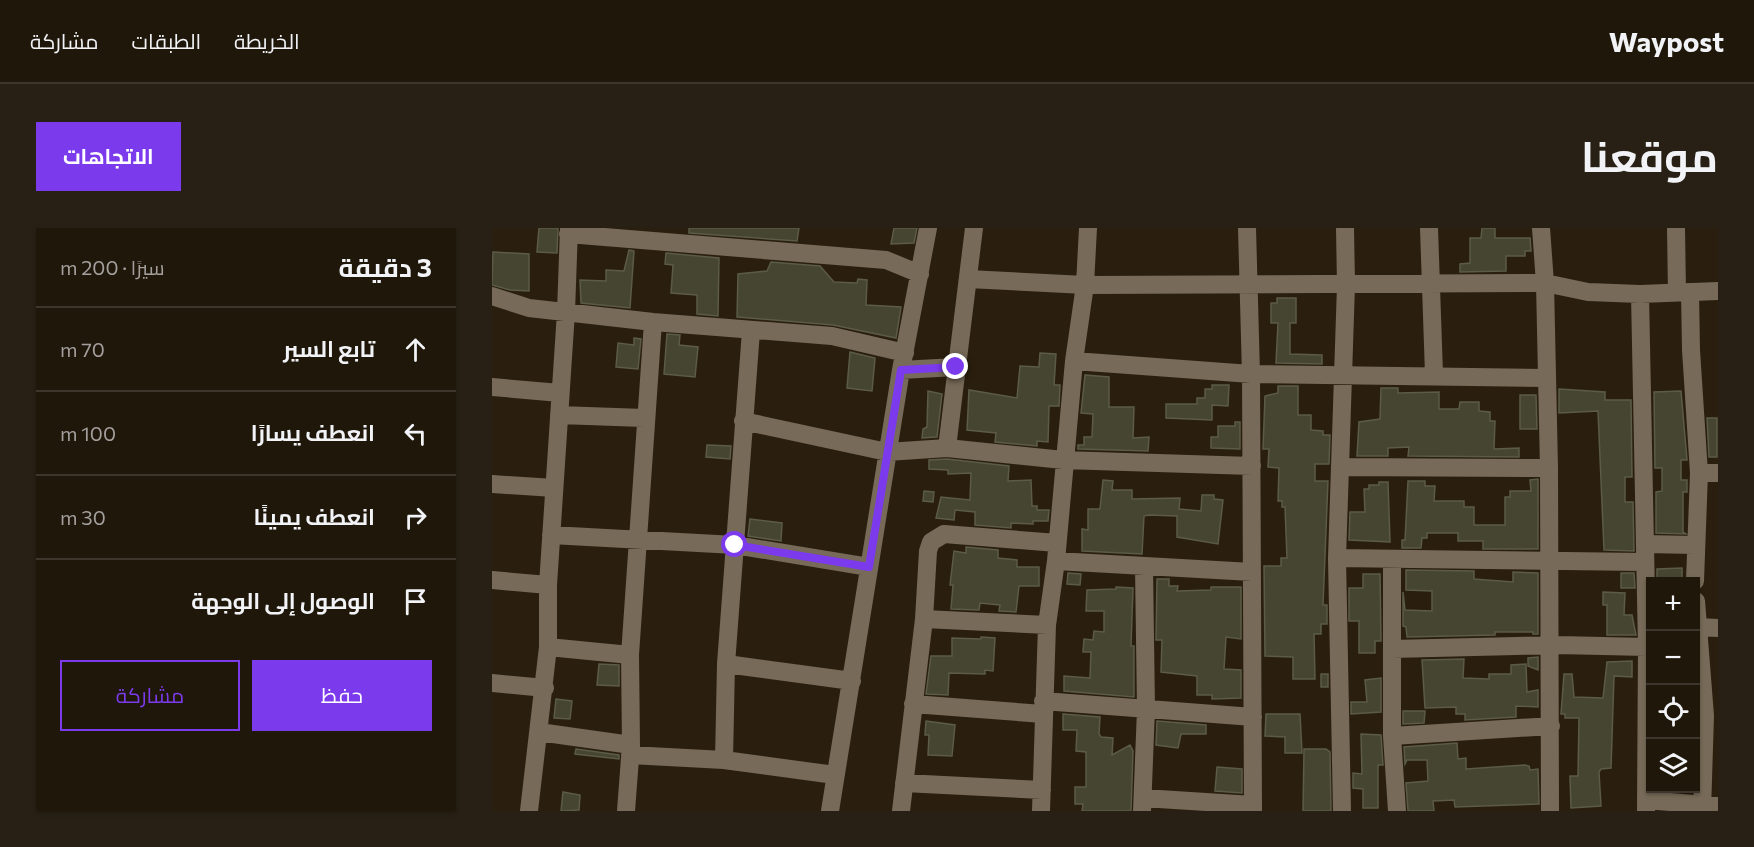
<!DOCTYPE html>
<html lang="ar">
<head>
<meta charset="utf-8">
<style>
  body { margin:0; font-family:Commissioner,Cairo,sans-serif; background:#282014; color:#f1f3f6; direction:rtl }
  .controls { position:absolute; right:18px; bottom:18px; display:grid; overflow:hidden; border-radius:0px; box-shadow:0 2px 4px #0004 }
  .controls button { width:54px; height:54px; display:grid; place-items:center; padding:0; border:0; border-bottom:2px solid #3d362c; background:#20170b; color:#f1f3f6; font:30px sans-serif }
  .stop { position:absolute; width:18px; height:18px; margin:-14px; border:4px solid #7c3aed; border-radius:50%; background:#fff }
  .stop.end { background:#7c3aed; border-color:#fff; box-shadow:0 2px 6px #0008 }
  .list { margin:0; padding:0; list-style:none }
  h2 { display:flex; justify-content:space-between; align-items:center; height:78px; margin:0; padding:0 24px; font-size:26px }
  h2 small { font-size:20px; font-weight:400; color:#a29f9d }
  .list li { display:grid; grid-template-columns:39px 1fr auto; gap:18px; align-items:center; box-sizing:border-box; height:84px; padding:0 24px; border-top:2px solid #3d362c }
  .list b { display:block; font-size:22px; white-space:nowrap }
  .list em { font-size:20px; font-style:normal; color:#a29f9d }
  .actions { display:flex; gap:12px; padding:18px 24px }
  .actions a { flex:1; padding:14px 0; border:2px solid #7c3aed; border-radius:0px; text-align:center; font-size:21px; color:#7c3aed }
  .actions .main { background:#7c3aed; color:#fff }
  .icon { flex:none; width:33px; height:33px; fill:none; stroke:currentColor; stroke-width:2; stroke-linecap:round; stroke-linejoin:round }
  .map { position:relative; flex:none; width:1226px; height:583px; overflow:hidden; direction:ltr; border-radius:0px }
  header { display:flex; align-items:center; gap:36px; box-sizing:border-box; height:84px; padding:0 30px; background:#20170b; border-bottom:2px solid #3d362c }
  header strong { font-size:28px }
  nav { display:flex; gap:33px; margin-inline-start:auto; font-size:21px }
  .intro { display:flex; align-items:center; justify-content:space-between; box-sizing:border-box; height:144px; padding:0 36px }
  h1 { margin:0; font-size:42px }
  .button { padding:15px 27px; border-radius:0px; background:#7c3aed; color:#fff; font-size:21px; font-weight:700 }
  main { display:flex; gap:36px; padding:0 36px }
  aside { flex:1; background:#20170b; border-radius:0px; box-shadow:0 2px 4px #0004 }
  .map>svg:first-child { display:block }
</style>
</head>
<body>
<header>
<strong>Waypost</strong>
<nav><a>الخريطة</a><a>الطبقات</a><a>مشاركة</a></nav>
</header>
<div class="intro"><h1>موقعنا</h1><a class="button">الاتجاهات</a></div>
<main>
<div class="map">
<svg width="1226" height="583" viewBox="0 0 1226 583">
  <rect width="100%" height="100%" fill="#2a1f0f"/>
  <path fill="#454531" stroke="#5b5b46" stroke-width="1.5" d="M 47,0 L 66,0 L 65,25 L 45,24 Z
    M 197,0 L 307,0 L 305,13 L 197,5 Z
    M 402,0 L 425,0 L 422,15 L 399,16 Z
    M 990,0 L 1003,0 L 1003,10 L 1038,10 L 1039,23 L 1033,23 L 1033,28 L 1014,28 L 1014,43 L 968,44 L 968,36 L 978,35 L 978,10 L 989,10 Z
    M 137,22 L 142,23 L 138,80 L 89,75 L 88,52 L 114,53 L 114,42 L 132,43 Z
    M 1,24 L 37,26 L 37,63 L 18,62 L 0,57 Z
    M 174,25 L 227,30 L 226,88 L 205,86 L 205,67 L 179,65 L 181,37 L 173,36 Z
    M 279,34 L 328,38 L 342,54 L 365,55 L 366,51 L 375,52 L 374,77 L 409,79 L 404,110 L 341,97 L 245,89 L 246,46 L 275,43 Z
    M 785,70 L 804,70 L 804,95 L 798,95 L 798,126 L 830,127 L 830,136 L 784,135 L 786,95 L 779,95 L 779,75 L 785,75 Z
    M 175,106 L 188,107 L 187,117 L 206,119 L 203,149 L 172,146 Z
    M 142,110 L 149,111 L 146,141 L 124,139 L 126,115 L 142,117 Z
    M 358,124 L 383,130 L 380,163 L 355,160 Z
    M 548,125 L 564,126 L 562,157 L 568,157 L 567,178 L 557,178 L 556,214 L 545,213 L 545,218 L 503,214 L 504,205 L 475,202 L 477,162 L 525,170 L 528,138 L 547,139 Z
    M 593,147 L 617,149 L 617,179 L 642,179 L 641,210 L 657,209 L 656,223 L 586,221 L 586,217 L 592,217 L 592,209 L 600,209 L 601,186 L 589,185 Z
    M 720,157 L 737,157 L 736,178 L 720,177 L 720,192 L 674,190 L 674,176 L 705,176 L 705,170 L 713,170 L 713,161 L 720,161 Z
    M 786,158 L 806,158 L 806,187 L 819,187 L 819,202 L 831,203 L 831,207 L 838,207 L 837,236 L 823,236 L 823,253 L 836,253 L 831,377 L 835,377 L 835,396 L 829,396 L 829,406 L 822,406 L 823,451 L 801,451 L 801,429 L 773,428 L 772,338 L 789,338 L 789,330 L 795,330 L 793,279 L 790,279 L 790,273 L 786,273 L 787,240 L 776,239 L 777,221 L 771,221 L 773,168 L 786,165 Z
    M 889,160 L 906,160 L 906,165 L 947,164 L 947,181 L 967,181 L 968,174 L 987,174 L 987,183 L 998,184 L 998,193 L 1003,193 L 1002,221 L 1027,220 L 1027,229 L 916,228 L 917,219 L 896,220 L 896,228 L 865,228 L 867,194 L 888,191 Z
    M 1067,161 L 1113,164 L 1113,172 L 1139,172 L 1140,249 L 1133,249 L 1133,274 L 1141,274 L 1142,323 L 1112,322 L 1106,183 L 1067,185 Z
    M 436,163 L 450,166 L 445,209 L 430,210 L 431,201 L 435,199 Z
    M 1189,163 L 1195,232 L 1189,232 L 1189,252 L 1195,252 L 1195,264 L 1191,264 L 1191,304 L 1194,306 L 1164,305 L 1164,264 L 1170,263 L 1170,240 L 1163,240 L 1162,164 Z
    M 1028,167 L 1044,167 L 1045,201 L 1028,201 Z
    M 1215,190 L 1225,190 L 1225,229 L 1217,229 Z
    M 743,194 L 748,194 L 748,221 L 719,220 L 719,209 L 726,209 L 726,198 L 743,198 Z
    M 215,217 L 239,218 L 238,231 L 214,229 Z
    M 455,231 L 517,238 L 516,253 L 539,252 L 540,278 L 545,278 L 545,282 L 557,282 L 556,293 L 541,293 L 541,296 L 519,295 L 519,300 L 483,297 L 483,284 L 463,282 L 462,292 L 444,290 L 449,269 L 478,272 L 479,245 L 456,246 L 456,242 L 437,241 L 437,232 Z
    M 1046,251 L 1046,321 L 991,321 L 991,313 L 966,313 L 966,305 L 935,305 L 935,310 L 930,310 L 929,320 L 910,320 L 910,312 L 913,312 L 916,253 L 933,253 L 933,258 L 943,258 L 942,273 L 972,273 L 972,279 L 982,279 L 982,297 L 1013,297 L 1013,269 L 1018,269 L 1018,263 L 1039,263 L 1038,252 Z
    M 611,252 L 621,253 L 620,262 L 640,262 L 640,271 L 688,270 L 687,281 L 709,283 L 710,267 L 722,267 L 722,271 L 731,272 L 726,316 L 685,309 L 685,288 L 657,287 L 652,288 L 650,326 L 590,323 L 590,301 L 596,302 L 596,281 L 608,281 Z
    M 887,254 L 896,254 L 898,314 L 857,312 L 858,284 L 873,284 L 872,261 L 877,261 L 877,257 L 887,257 Z
    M 432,263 L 442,264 L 441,274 L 431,273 Z
    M 258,291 L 290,295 L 289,313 L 256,308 Z
    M 474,319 L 506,322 L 506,330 L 525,332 L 525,339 L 547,339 L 547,358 L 527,358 L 524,384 L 507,383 L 508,377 L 488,375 L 487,382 L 459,381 L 461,357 L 458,357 L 462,323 L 474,325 Z
    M 1190,340 L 1190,354 L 1165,354 L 1165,341 Z
    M 914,342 L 982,343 L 982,351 L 1021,354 L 1021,344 L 1046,345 L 1046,406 L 1041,406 L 1041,404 L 1003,404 L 1003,407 L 915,409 L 914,399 L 911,398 L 911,364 L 913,382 L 940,383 L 940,363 L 914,362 Z
    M 576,345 L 589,346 L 588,357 L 575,356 Z
    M 1129,345 L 1142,345 L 1143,360 L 1129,360 Z
    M 871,346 L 888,346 L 889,413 L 883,413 L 883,425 L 867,425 L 867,393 L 857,393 L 857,360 L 871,360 Z
    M 665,351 L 677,351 L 677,358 L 686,358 L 685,363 L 719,362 L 719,359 L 749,359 L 749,411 L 734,409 L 732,441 L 749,442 L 749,470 L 720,471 L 720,467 L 705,467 L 705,448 L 669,444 L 670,412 L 664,412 Z
    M 624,359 L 641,360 L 639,418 L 642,418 L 642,469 L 572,463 L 572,448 L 598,450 L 599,424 L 591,424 L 592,411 L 601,412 L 602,403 L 612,404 L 612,383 L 594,383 L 595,362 L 624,361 Z
    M 1111,364 L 1133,365 L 1132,387 L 1140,387 L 1144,407 L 1115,407 L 1115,377 L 1111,377 Z
    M 489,409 L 503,410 L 501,443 L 493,442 L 493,446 L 457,445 L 456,467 L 434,466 L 439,428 L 460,428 L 460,410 L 489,411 Z
    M 1046,429 L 1046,442 L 1036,438 L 1036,430 Z
    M 972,431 L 971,450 L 997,451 L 997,446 L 1019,446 L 1019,437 L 1034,436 L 1035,464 L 1046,462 L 1046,479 L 1024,478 L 1024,489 L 973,492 L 973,486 L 964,486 L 964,479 L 933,480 L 930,432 Z
    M 1140,433 L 1140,449 L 1122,448 L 1119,540 L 1109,541 L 1107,544 L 1109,578 L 1079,580 L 1078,548 L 1086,548 L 1087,490 L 1073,490 L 1073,486 L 1069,486 L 1072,446 L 1080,446 L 1082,469 L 1111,470 L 1115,434 Z
    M 107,436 L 127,437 L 127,458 L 105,457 Z
    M 829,446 L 836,446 L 836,459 L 829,459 Z
    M 889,450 L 889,484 L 859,486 L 859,474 L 875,474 L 873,452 Z
    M 64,471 L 80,473 L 78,491 L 62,490 Z
    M 911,483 L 933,483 L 932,495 L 911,496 Z
    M 571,486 L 608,489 L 607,506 L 609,509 L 621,510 L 620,527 L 638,517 L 641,523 L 639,583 L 590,583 L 591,576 L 583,576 L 583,559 L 594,559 L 594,524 L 584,523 L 585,502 L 571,502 Z
    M 774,486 L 808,486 L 810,525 L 793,525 L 793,509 L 773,508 Z
    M 434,493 L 463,497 L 460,528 L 436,527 L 437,507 L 433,507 Z
    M 665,493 L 714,497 L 714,506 L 689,506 L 686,520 L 664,517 Z
    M 869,506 L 889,507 L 891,537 L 886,537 L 886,580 L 871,580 L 871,561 L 861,560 L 861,545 L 870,546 Z
    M 965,515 L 966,531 L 974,530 L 974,541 L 1033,537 L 1037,538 L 1038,542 L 1046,541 L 1047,576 L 963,579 L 962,572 L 941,573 L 942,583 L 916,583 L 914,555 L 936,553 L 935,532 L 915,532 L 913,536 L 912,519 Z
    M 84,521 L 127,527 L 127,531 L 83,526 Z
    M 812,521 L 834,521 L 838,524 L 839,583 L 811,583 Z
    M 725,539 L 750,541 L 750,565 L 723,563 Z
    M 71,564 L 88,567 L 87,582 L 69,583 Z"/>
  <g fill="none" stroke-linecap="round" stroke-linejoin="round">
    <path stroke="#776a58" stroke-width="18" d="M 755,0 L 759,146 L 761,583
      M 937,0 L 942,146
      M 1049,0 L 1053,55 L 1057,240 L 1058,583
      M 1184,0 L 1185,65
      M 76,6 L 394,32 L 428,46
      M 476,51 L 593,57 L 1053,55 L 1096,64 L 1148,66 L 1226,63
      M 1198,64 L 1199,122 L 1207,245 L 1203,353
      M 1148,66 L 1155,419 L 1154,583
      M 0,68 L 37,80 L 161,94 L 340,108 L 413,125
      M 582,133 L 759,146 L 1054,150
      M 409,142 L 464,139
      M 0,159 L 68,165
      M 67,187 L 152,190
      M 251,193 L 395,224 L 455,220 L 571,232 L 760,238
      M 455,220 L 482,0
      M 849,239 L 1057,240
      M 1207,245 L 1226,245
      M 0,256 L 62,260
      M 59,307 L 243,317 L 377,339
      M 1153,316 L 1203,317
      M 845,330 L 1152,334
      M 900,332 L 900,508 L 905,583
      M 564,333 L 760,344
      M 0,352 L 56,357
      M 1204,373 L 1213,488 L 1210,583
      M 432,391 L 555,397
      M 1204,399 L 1226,400
      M 56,419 L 138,427
      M 900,421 L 1066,417 L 1155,419
      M 234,436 L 360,453
      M 0,455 L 53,460
      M 551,473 L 761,489
      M 421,476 L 551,486
      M 47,504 L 139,517
      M 900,508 L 1059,498
      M 138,527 L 232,532 L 343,547
      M 232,532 L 234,436 L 259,103
      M 412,555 L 550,562
      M 651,570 L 761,577
      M 1154,572 L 1226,578
      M 37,583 L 56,419 L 56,357 L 74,84 L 77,0
      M 134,583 L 139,517 L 138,427 L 161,94
      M 338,583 L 409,142 L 436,0
      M 409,583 L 432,391 L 436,323 L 439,314 L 452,306 L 565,315
      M 549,583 L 555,397 L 564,333 L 582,133 L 593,57 L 596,0
      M 650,583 L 654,481 L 652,339
      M 850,583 L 845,330 L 854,57 L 853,0"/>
  </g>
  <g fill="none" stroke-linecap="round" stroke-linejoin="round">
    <path stroke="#7c3aed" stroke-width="8" d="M 243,317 L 377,339 L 409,142 L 464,139"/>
  </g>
</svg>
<div class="controls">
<button>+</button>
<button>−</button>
<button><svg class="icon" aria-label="locate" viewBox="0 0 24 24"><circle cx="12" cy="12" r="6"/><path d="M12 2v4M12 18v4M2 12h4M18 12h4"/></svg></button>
<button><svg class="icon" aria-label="layers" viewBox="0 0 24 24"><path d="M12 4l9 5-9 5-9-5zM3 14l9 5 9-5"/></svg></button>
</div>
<div class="stop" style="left:243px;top:317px"></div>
<div class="stop end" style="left:464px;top:139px"></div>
</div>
<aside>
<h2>3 دقيقة<small>سيرًا · 200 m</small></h2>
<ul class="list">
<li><svg class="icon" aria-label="ahead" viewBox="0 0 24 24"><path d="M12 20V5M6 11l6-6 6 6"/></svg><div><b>تابع السير</b></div><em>70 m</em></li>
<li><svg class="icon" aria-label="left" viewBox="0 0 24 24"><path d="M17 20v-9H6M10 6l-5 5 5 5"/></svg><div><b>انعطف يسارًا</b></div><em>100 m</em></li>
<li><svg class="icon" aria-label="right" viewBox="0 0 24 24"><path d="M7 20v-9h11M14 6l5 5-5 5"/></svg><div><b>انعطف يمينًا</b></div><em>30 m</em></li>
<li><svg class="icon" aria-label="arrive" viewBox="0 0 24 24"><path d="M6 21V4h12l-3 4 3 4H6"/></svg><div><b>الوصول إلى الوجهة</b></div></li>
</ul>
<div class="actions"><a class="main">حفظ</a><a>مشاركة</a></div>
</aside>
</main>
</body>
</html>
